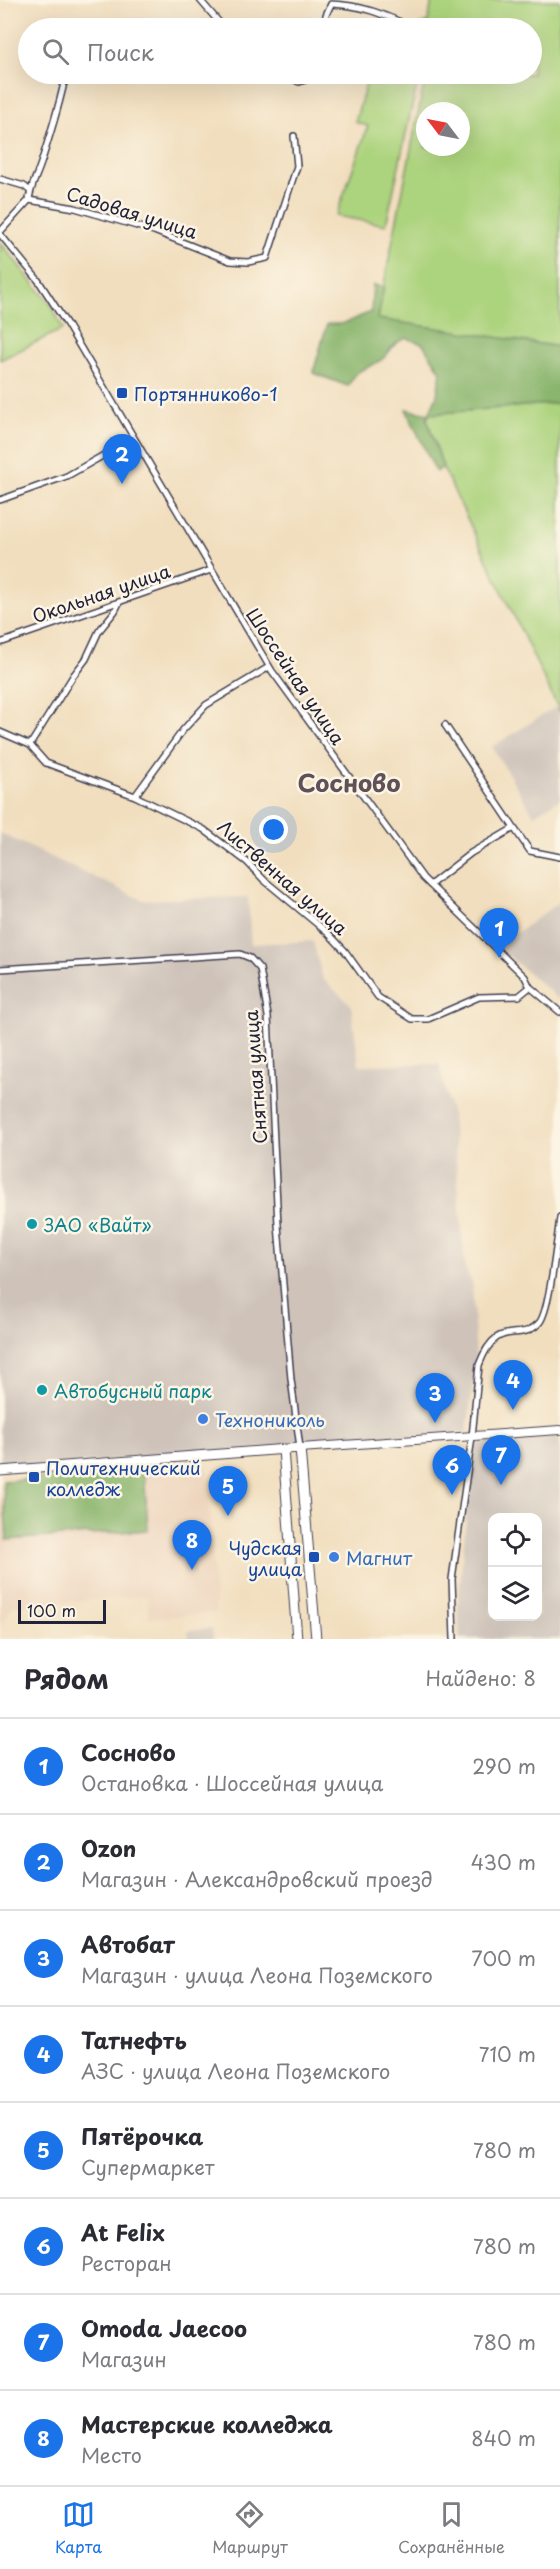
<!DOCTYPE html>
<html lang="ru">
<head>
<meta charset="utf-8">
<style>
  body { margin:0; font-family:"Playpen Sans",sans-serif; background:#f2f2f3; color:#2b2b33 }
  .controls { position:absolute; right:18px; bottom:18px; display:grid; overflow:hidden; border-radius:12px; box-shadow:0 6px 24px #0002 }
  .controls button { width:54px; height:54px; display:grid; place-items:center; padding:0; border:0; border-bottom:2px solid #e1e1e2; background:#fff; color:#2b2b33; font:30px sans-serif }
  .compass { position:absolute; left:416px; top:102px; width:54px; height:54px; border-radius:50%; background:#fff; box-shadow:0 6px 24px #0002; rotate:302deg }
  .scale { position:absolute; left:18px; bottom:15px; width:88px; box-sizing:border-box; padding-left:6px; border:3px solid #22223b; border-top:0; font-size:16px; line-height:21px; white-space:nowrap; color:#22223b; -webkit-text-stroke:4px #fcf5e5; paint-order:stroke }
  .you { position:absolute; left:274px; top:830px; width:21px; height:21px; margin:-15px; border:4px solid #fff; border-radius:50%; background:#1a73e8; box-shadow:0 0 0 9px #1a73e833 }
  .badge { display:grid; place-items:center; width:39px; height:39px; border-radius:50%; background:#1a73e8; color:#fff; font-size:20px; font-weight:700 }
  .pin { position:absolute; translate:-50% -50px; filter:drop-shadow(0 2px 3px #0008) }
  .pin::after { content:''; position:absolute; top:32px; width:21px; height:18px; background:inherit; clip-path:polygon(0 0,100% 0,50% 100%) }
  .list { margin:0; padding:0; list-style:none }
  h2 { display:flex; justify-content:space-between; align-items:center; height:78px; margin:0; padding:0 24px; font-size:26px }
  h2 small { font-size:20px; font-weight:400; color:#7c7c81 }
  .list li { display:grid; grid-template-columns:39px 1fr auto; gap:18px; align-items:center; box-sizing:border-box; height:96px; padding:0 24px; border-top:2px solid #e1e1e2 }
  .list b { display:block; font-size:22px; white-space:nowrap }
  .list p { margin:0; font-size:20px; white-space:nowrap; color:#7c7c81 }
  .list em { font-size:20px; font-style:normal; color:#7c7c81 }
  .icon { flex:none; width:33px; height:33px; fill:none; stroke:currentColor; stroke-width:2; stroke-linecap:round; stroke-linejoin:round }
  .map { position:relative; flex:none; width:560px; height:1639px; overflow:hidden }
  .search { position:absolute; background:#fff; box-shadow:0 6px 24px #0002; left:18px; right:18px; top:18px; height:66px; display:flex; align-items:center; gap:15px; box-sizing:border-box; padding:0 21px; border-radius:33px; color:#7c7c81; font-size:22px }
  .sheet { height:846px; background:#fff }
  nav { display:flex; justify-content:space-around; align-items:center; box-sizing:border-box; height:84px; border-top:2px solid #e1e1e2; background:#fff; font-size:16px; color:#7c7c81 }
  nav a { display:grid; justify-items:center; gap:3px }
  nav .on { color:#1a73e8 }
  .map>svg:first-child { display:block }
</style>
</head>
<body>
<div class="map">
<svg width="560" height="1639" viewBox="0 0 560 1639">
  <rect width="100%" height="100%" fill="#fcf5e5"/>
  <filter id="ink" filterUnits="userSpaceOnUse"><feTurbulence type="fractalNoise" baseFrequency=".0167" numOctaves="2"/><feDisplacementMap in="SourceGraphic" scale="12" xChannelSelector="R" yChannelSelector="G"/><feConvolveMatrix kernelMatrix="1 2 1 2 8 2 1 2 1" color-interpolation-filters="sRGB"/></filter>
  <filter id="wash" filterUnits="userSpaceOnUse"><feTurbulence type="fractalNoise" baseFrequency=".008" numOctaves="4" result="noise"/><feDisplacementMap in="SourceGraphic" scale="24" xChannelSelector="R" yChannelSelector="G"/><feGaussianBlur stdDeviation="1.35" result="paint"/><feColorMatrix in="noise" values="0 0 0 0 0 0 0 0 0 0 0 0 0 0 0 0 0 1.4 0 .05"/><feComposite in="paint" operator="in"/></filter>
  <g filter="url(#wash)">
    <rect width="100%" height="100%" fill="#f1debe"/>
    <path fill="#ecd2b9" d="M 207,1466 L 216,1613 L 149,1618 L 147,1596 L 12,1606 L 0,1628 L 0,1481 L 3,1481 L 7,1540 L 147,1530 L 144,1471 Z"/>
    <path fill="#cec2b9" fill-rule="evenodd" d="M 557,706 L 560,712 L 560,799 L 534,815 L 492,747 Z
      M 0,833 L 143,900 L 248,897 L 251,944 L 313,941 L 323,979 L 351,1005 L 359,1065 L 439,1064 L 452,1116 L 465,1268 L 472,1282 L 476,1359 L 467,1432 L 0,1469 Z
      M 560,901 L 560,1000 L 498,947 Z
      M 560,1437 L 560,1639 L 460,1639 L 458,1608 L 472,1453 L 479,1443 ZM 492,1518 L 538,1518 L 538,1616 L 492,1616 Z
      M 212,1628 L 213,1639 L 189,1639 L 188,1631 Z"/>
    <path fill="#acd37d" stroke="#677a5c" stroke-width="1.5" fill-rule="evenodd" d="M 432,0 L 560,0 L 560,347 L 377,319 L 426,74 L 532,74 L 532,28 L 414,28 L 428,22 ZM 425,111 L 461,111 L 461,147 L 425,147 Z
      M 369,74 L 419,74 L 386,225 L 336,216 L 368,126 L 355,122 Z
      M 0,242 L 51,305 L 63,329 L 0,360 Z
      M 560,403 L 560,712 L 443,468 L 427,419 L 429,414 Z"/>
    <path fill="#89b56c" stroke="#566c54" stroke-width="1.5" d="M 373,285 L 384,287 L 378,319 L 560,347 L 560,403 L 429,414 L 427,419 L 443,467 L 436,472 L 406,409 L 429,414 L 437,395 L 441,372 L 423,344 L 406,338 C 389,345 392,352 381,360 C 364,372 360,364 348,386 L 313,373 L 327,324 L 342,324 L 371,312 Z
      M 144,1471 L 148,1530 L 7,1540 L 3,1481 Z"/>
  </g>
  <g filter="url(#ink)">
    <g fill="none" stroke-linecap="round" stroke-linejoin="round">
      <defs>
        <path id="street" d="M 200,0 L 224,28
          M 324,28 L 326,15 L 331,4 C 362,5 382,14 410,26
          M 284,74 L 299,82 L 311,78 L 312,74
          M 0,179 L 24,186 L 29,190
          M 29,200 C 30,187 38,174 42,160 C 51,132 60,103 66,74
          M 0,232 L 29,200 L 75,208 L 154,231 L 230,261 L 248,262 L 267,258 L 297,166 L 294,136
          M 0,234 L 38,280 L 66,323 L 272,671 L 423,878 L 525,977 L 530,987 L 560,1012
          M 0,500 L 67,476 L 134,438
          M 0,643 L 211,570
          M 0,732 L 30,745 L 46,763 L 135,796 L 203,829 L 247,862 L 264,880 L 328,933 L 345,951 L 378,997 L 412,1019 L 428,1019 L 479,997 L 519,996 L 530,987
          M 30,745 L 73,676 L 86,659 L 99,631 L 115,611 L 119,603
          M 135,796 L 183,730 L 206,705 L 269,667
          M 514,828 L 530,851 L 560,857
          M 430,885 L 471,853 L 514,828 L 445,725
          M 0,969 L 240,954 L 250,958 L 260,969 L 268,1016 L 278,1225 L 291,1379 L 300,1448
          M 454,1639 L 452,1579 L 472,1437 L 479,1365 C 498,1315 518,1345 539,1323 C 550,1312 557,1237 560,1218"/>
        <path id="primary" d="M 300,1448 L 560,1430"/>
        <path id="highway" d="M 283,1449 L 297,1639
          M 0,1471 L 300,1448 L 316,1639"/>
      </defs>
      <use href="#street" stroke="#413e4f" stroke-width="8"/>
      <use href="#primary" stroke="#413e4f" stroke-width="10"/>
      <use href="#highway" stroke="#413e4f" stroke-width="11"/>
      <use href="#street" stroke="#fff" stroke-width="5"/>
      <use href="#primary" stroke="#fff" stroke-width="8"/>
      <use href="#highway" stroke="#fff" stroke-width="9"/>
    </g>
  </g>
  <g fill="#1a4fb4" stroke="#fcf5e5" stroke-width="2">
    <rect x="116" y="387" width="12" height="12" rx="3"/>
    <rect x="28" y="1471" width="12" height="12" rx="3"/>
    <rect x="308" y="1551" width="12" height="12" rx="3"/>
  </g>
  <g fill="#0f9aa8" stroke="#fcf5e5" stroke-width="2">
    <circle cx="32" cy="1224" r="6"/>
    <circle cx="42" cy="1390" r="6"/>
  </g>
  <g fill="#3f7fe0" stroke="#fcf5e5" stroke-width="2">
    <circle cx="203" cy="1419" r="6"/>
    <circle cx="334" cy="1557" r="6"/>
  </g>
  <g text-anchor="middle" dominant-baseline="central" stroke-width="5" stroke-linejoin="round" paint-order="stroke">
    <g font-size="18" fill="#22223b" stroke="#fcf5e5">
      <text transform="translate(132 212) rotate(17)">Садовая улица</text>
      <text transform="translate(101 593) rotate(-19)">Окольная улица</text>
      <text transform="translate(296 676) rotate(56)">Шоссейная улица</text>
      <text transform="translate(283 877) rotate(41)">Лиственная улица</text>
      <text transform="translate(255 1077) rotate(-94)">Снятная улица</text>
    </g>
    <g font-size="18" fill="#164399" stroke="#fcf5e5" text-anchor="start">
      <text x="134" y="393">Портянниково-1</text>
      <text x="46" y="1467">Политехнический<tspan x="46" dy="21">колледж</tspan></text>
      <text x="302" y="1547" text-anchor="end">Чудская<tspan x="302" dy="21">улица</tspan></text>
    </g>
    <g font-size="18" fill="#0d838f" stroke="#fcf5e5" text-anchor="start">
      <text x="44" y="1224">ЗАО «Вайт»</text>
      <text x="54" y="1390">Автобусный парк</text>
    </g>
    <g font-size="18" fill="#366cbe" stroke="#fcf5e5" text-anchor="start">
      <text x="215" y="1419">Технониколь</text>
      <text x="346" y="1557">Магнит</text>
    </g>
    <g font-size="24" font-weight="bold" fill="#5f5157" stroke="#fcf5e5">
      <text x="349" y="782">Сосново</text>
    </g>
  </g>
</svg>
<div class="controls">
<button><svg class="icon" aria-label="locate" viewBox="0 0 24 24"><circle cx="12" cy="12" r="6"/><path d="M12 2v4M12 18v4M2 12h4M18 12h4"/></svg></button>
<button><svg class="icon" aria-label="layers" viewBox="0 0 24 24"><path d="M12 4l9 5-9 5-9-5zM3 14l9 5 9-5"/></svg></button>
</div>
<svg class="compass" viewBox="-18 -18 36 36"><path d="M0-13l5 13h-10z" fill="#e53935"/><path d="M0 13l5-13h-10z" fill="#7c7c81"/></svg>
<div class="scale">100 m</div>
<div class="you"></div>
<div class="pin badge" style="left:499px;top:958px">1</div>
<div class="pin badge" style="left:122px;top:484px">2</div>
<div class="pin badge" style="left:435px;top:1423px">3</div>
<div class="pin badge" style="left:513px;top:1410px">4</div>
<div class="pin badge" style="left:228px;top:1516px">5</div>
<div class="pin badge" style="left:452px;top:1495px">6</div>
<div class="pin badge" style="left:501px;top:1485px">7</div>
<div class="pin badge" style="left:192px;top:1570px">8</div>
<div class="search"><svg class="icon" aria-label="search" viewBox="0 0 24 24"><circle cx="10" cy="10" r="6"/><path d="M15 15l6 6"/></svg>Поиск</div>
</div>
<section class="sheet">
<h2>Рядом<small>Найдено: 8</small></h2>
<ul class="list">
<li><span class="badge">1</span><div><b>Сосново</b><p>Остановка · Шоссейная улица</p></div><em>290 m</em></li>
<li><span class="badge">2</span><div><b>Ozon</b><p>Магазин · Александровский проезд</p></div><em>430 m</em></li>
<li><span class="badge">3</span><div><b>Автобат</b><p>Магазин · улица Леона Поземского</p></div><em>700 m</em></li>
<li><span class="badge">4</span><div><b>Татнефть</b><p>АЗС · улица Леона Поземского</p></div><em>710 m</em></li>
<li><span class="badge">5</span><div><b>Пятёрочка</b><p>Супермаркет</p></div><em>780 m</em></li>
<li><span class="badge">6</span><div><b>At Felix</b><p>Ресторан</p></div><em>780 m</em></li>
<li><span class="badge">7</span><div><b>Omoda Jaecoo</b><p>Магазин</p></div><em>780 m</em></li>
<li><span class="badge">8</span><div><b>Мастерские колледжа</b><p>Место</p></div><em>840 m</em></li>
</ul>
</section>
<nav>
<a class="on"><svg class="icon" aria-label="map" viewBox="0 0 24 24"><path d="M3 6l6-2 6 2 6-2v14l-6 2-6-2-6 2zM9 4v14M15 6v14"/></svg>Карта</a>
<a><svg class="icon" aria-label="directions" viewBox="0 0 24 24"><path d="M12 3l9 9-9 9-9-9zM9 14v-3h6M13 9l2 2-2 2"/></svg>Маршрут</a>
<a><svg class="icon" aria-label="saved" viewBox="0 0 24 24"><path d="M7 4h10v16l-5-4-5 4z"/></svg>Сохранённые</a>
</nav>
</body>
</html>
